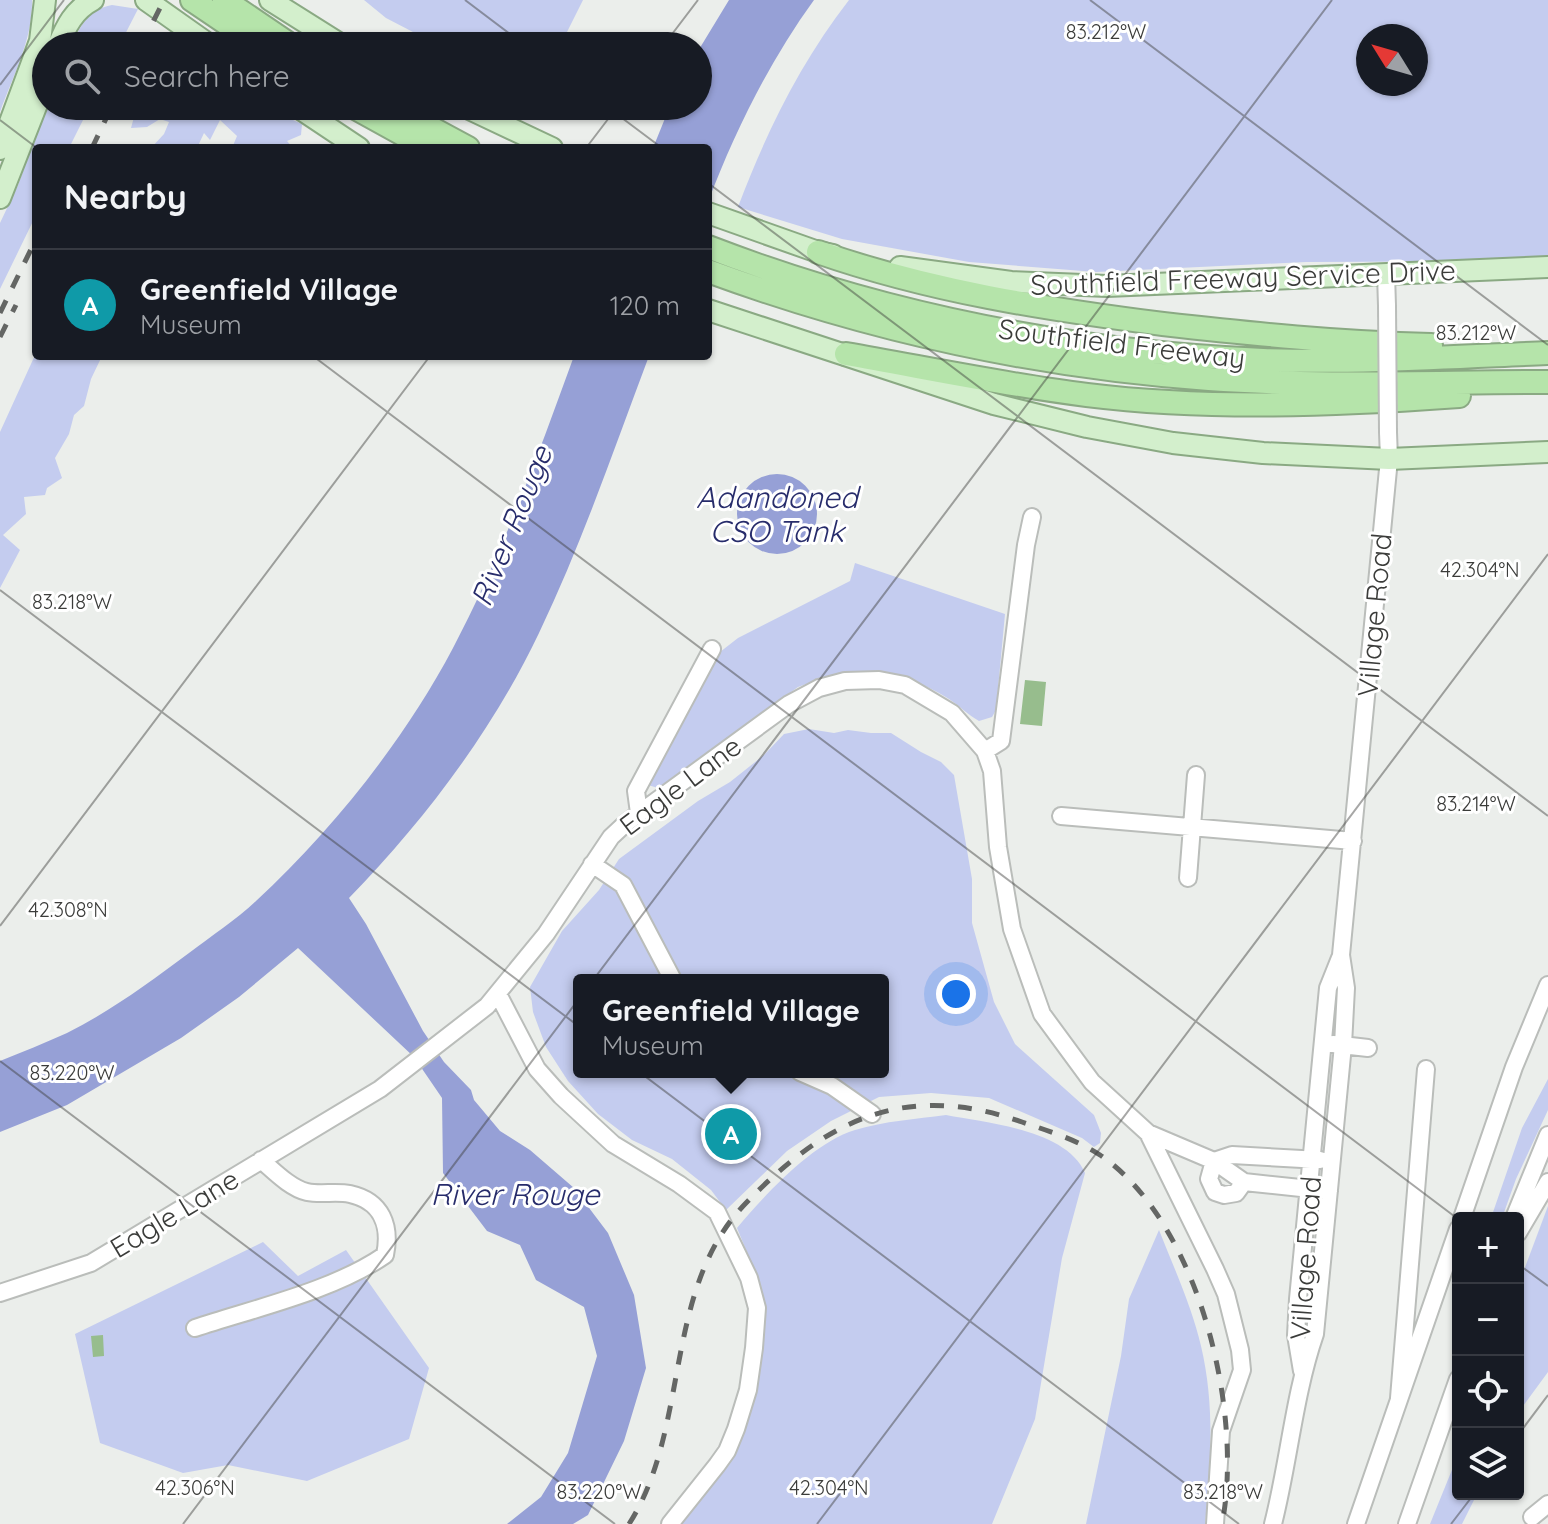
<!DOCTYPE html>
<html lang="en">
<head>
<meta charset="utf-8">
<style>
  body { margin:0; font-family:Quicksand,sans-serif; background:#20242c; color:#f1f3f6 }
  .controls { position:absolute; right:24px; bottom:24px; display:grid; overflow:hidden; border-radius:8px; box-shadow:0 2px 6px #0004 }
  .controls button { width:72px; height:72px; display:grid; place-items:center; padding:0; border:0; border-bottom:2px solid #363941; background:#171b24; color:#f1f3f6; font:40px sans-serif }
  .compass { position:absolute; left:1356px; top:24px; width:72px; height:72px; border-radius:50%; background:#171b24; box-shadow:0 2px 6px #0004; rotate:307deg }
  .you { position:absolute; left:956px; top:994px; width:28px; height:28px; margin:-20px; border:6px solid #fff; border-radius:50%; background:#1a73e8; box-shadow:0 0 0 12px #1a73e833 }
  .badge { display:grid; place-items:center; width:52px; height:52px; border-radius:50%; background:#a5a8df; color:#fff; font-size:26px; font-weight:700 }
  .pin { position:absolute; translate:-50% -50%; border:4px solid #fff; box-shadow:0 2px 8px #0006 }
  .popup { position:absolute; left:573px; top:974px; width:316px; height:104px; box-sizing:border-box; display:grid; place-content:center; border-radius:8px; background:#171b24; filter:drop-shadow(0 2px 6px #0005); font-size:26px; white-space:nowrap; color:#9ea1a6 }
  .popup b { font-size:30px; color:#f1f3f6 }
  .popup::after { content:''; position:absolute; left:50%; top:100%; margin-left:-16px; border:16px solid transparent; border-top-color:#171b24 }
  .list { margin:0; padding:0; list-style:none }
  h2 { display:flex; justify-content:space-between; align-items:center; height:104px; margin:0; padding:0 32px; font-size:34px }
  h2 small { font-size:26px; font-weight:400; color:#9ea1a6 }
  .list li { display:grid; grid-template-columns:52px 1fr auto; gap:24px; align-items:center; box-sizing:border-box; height:112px; padding:0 32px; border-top:2px solid #363941 }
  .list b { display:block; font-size:30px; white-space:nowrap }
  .list p { margin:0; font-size:26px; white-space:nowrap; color:#9ea1a6 }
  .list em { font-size:26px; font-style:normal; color:#9ea1a6 }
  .icon { flex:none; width:44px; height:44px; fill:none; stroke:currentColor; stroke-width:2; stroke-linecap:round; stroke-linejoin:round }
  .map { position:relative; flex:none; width:1548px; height:1524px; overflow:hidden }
  .search { position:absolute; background:#171b24; box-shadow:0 2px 6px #0004; left:32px; top:32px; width:680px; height:88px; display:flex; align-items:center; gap:20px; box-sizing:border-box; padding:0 28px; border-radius:44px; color:#9ea1a6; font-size:30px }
  .panel { position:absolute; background:#171b24; box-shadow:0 2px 6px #0004; left:32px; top:144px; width:680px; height:216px; border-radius:8px }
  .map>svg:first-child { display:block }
</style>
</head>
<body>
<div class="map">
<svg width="1548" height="1524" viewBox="0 0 1548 1524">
  <rect width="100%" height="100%" fill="#ebeeeb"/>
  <path fill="#c4ccef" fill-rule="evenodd" d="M 0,0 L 32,0 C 33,39 13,76 0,112 Z
    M 364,0 L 583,0 L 560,46 L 440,46 L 386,18 Z
    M 849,0 L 1548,0 L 1548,261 L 1306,262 L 1096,272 L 969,262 L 842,239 L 738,207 C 766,133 800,63 849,0 ZM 1368,36 L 1416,36 L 1416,84 L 1368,84 Z
    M 112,5 L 138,9 L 119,46 L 71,46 C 81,25 88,10 112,5 Z
    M 47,106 L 90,106 L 69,148 L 36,148 L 36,215 L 0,289 L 0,223 L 18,185 Z
    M 137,106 L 244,106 L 266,115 L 275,112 L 302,124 L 301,135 L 287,141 L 293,148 L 232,148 L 237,136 L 220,120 L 210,140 L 204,133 L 197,148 L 151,148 L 164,134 L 169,122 L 160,119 L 147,127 L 131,128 Z
    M 36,353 L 36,356 L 102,356 L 91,379 L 84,406 L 74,415 L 69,434 L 55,458 L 62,478 L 47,488 L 45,495 L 24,497 L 26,514 L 3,535 L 20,550 L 0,588 L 0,432 Z
    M 855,563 L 1005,614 L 996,710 L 992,717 L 979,721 C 968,715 960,706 949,699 C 903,668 848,666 798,687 L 658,788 L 648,785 L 720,652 L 738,638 L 850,581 Z
    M 809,729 L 834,733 L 848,730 L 871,733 L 891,733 L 921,752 L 941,762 L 954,775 L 972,879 L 972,923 L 994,1002 L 1015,1044 L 1094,1115 L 1101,1133 L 1100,1143 L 1094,1147 L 1082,1138 L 989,1098 L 931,1093 L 879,1097 L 831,1121 L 787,1151 L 726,1210 L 711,1190 L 672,1159 L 632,1140 L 598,1114 L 568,1081 L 546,1047 L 533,1012 L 530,987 L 562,931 L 599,890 L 619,859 L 698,801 L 730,782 L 764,755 L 784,734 ZM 579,980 L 883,980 L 883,1072 L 579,1072 Z
    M 1548,1079 L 1548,1110 L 1516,1179 L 1502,1218 L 1491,1218 L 1522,1128 Z
    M 946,1115 C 988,1123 1067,1130 1085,1173 L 1062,1258 L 1035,1419 L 992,1524 L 677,1524 L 744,1418 L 763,1339 L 758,1279 L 737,1228 C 765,1195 812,1143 855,1130 C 885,1121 916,1119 946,1115 Z
    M 1548,1206 L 1548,1372 L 1518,1413 L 1518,1286 Z
    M 1159,1230 C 1174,1268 1192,1307 1201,1346 C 1215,1405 1211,1464 1205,1524 L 1086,1524 L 1121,1356 L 1129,1299 Z
    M 263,1242 L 298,1276 L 346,1250 L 429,1368 L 409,1439 L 307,1481 L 228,1465 L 183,1473 L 100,1443 L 75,1334 Z
    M 1458,1455 L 1458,1494 L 1477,1494 L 1462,1524 L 1430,1524 Z"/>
  <path fill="#96a0d6" d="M 729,0 L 814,0 C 769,62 735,131 708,202 L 708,148 L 653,148 L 670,106 L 698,106 L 698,51 Z
    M 574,356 L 649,356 C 614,449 582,543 539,633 C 493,730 424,821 349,898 L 366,924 L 423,1031 L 444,1062 L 471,1090 L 474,1100 L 500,1131 L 530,1150 L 574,1188 L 608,1233 L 634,1295 L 646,1368 L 624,1441 L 588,1515 L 573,1524 L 507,1524 L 541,1497 L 568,1453 L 597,1356 L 584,1307 L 536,1280 L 520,1245 L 487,1231 L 443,1173 L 442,1098 L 414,1057 L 298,948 L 239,997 L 181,1038 L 67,1105 L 0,1132 L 0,1061 C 22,1052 45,1043 67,1033 C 111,1011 150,982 189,953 C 211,936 236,920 256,901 C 332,831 405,739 453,648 C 502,555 538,455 574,356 Z
    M737 514a40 40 0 1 1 80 0a40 40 0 1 1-80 0Z"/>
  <path fill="#97bd8d" d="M 1025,680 L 1046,682 L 1042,726 L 1020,724 Z
    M 103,1335 L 104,1356 L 93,1357 L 91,1336 Z"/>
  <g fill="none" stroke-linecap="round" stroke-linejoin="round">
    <defs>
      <path id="minor" d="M 1386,274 L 1387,306
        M 985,751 L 1001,741 L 1026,545 L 1032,517
        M 639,813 L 636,791 L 712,649
        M 1061,816 L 1353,841
        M 592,864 L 623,885 L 673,980
        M 1188,878 L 1196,775
        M 498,994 L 537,1069 L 561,1096 L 613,1144 L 679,1184 L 717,1212 L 749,1278 L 757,1308 L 754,1348 L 748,1390 L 736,1429 L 727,1451 L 717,1465 L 670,1524
        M 1333,1044 L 1368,1048
        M 800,1072 L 832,1086 L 872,1114
        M 1148,1133 L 1215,1269 L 1226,1294 L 1240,1350 L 1242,1370 L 1221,1431 L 1215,1524
        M 1214,1161 L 1232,1155 L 1320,1160
        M 1214,1161 L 1209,1179 L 1215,1192 L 1224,1195 L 1236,1193 L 1244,1182
        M 1462,1218 L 1514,1067 L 1548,985
        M 1514,1218 L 1548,1135
        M 1518,1233 L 1548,1182
        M 0,1293 L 91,1263 L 380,1089 L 487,1006 L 546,934 L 611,837 L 626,823 L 789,704 L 819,688 L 845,681 L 879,680 L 905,685 L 952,713 L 985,751 L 992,771 L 998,847 L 1012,929 L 1042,1014 L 1092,1082 L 1148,1133 L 1214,1161 L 1244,1182 L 1329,1191
        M 195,1328 C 255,1308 333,1291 385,1255 C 391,1226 382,1201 350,1194 C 336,1191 321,1195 307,1192 C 290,1188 274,1171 261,1160
        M 1302,1371 L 1296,1335 L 1298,1299 L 1328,988 L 1340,958
        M 1399,1398 L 1426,1069
        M 1532,1517 L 1548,1504
        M 1273,1524 C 1289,1461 1294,1395 1315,1334 L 1343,1045 L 1346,988 L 1341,955 L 1389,459 L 1388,432
        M 1356,1524 L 1458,1229
        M 1407,1524 L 1458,1379"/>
      <path id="major" d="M 146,0 L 211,46
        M 270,0 L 343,46
        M 58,46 C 66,26 74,10 93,0
        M 296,106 L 359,148
        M 463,106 L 552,148
        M 0,149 L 40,41 L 45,0
        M 0,198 L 46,81
        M 708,213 L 818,252 L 833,255
        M 900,267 L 1011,282 L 1107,286 L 1548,267
        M 708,310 L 994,404 L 1087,427 L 1173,443 L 1263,453 L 1389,459 L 1548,452"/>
      <path id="highway" d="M 192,0 L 260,46
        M 224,0 L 292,46
        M 352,106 L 428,148
        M 390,106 L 468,148
        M 708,247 C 885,315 1074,352 1263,360 C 1358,363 1453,357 1548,353
        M 818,252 C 930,291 1045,309 1163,324 C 1252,334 1341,343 1431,345
        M 708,271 C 869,330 1038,367 1209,379 C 1322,387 1435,382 1548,382
        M 846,354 C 926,368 1006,385 1087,395 C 1209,410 1336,405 1459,396"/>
    </defs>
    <use href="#minor" stroke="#babdba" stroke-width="20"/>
    <use href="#major" stroke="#8aa983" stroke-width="24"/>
    <use href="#highway" stroke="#8aa983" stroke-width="26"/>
    <use href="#minor" stroke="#fff" stroke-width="16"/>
    <use href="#major" stroke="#d3efcc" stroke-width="20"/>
    <use href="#highway" stroke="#b5e4aa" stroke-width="22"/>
    <path stroke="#646664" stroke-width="5" stroke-dasharray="14 14" stroke-linecap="butt" d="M 141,46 L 164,0
      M 92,148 L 112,106
      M 0,313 L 36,239
      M 0,337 L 16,305
      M 629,1524 C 691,1427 662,1289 746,1203 C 827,1119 906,1081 1022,1122 C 1048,1131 1076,1139 1100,1155 C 1199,1222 1244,1412 1222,1524"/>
    <defs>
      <path id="minor-bridge" d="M 1387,306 L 1388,432"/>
    </defs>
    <use href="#minor-bridge" stroke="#babdba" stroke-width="20" stroke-linecap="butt"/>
    <use href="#minor-bridge" stroke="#fff" stroke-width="16"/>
  </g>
  <path fill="none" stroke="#3b3c3a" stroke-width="2" stroke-opacity="0.45" d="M 465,0 L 526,46M 1090,0 L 1548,345M 663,46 L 698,0M 0,85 L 64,0M 606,106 L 662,148M 0,120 L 37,148M 586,148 L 618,106M 708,183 L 1548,816M 313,356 L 1458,1219M 0,590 L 1239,1524M 0,926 L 430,356M 0,1061 L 615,1524M 1518,1264 L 1548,1286M 1518,1435 L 1548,1395M 183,1524 L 1332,0M 817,1524 L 1548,554M 1451,1524 L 1474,1494"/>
  <g text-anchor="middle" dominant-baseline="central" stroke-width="6" stroke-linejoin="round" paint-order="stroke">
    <g font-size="28" fill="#3b3c3a" stroke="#fff">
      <text transform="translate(1243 277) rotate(-2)">Southfield Freeway Service Drive</text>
      <text transform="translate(1122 343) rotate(7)">Southfield Freeway</text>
      <text transform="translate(1374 615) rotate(-85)">Village Road</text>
      <text transform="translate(680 785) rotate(-37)">Eagle Lane</text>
      <text transform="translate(174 1213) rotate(-31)">Eagle Lane</text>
      <text transform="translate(1305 1258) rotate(-86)">Village Road</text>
    </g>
    <g font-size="30" font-style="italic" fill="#272c6b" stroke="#fff">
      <text x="777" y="497">Adandoned<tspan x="777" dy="34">CSO Tank</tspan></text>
      <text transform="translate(511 526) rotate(-68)">River Rouge</text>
      <text x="515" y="1194">River Rouge</text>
    </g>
  </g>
  <g font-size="20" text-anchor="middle" fill="#3b3c3a" stroke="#fff" stroke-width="6" stroke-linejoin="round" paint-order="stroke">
    <text x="1106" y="39">83.212°W</text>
    <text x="1476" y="340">83.212°W</text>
    <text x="1480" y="577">42.304°N</text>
    <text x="72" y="609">83.218°W</text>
    <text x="1476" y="811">83.214°W</text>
    <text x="68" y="917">42.308°N</text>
    <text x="72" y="1080">83.220°W</text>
    <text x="195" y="1495">42.306°N</text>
    <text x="829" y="1495">42.304°N</text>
    <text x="599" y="1499">83.220°W</text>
    <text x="1223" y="1499">83.218°W</text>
  </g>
</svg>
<div class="controls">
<button>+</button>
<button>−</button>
<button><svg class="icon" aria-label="locate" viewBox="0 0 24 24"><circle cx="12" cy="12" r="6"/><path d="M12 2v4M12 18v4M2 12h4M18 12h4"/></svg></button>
<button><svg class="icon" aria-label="layers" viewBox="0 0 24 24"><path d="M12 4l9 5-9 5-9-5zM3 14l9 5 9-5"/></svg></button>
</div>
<svg class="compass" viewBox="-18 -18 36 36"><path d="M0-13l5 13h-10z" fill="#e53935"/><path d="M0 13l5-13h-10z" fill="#9ea1a6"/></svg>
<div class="you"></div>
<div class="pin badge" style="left:731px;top:1134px;background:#0f9aa8">A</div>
<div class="popup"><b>Greenfield Village</b>Museum</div>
<div class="search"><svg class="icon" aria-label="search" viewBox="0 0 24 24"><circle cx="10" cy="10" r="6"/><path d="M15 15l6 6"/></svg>Search here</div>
<section class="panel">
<h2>Nearby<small></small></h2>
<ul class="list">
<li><span class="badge" style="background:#0f9aa8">A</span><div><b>Greenfield Village</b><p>Museum</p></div><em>120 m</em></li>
</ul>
</section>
</div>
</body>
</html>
